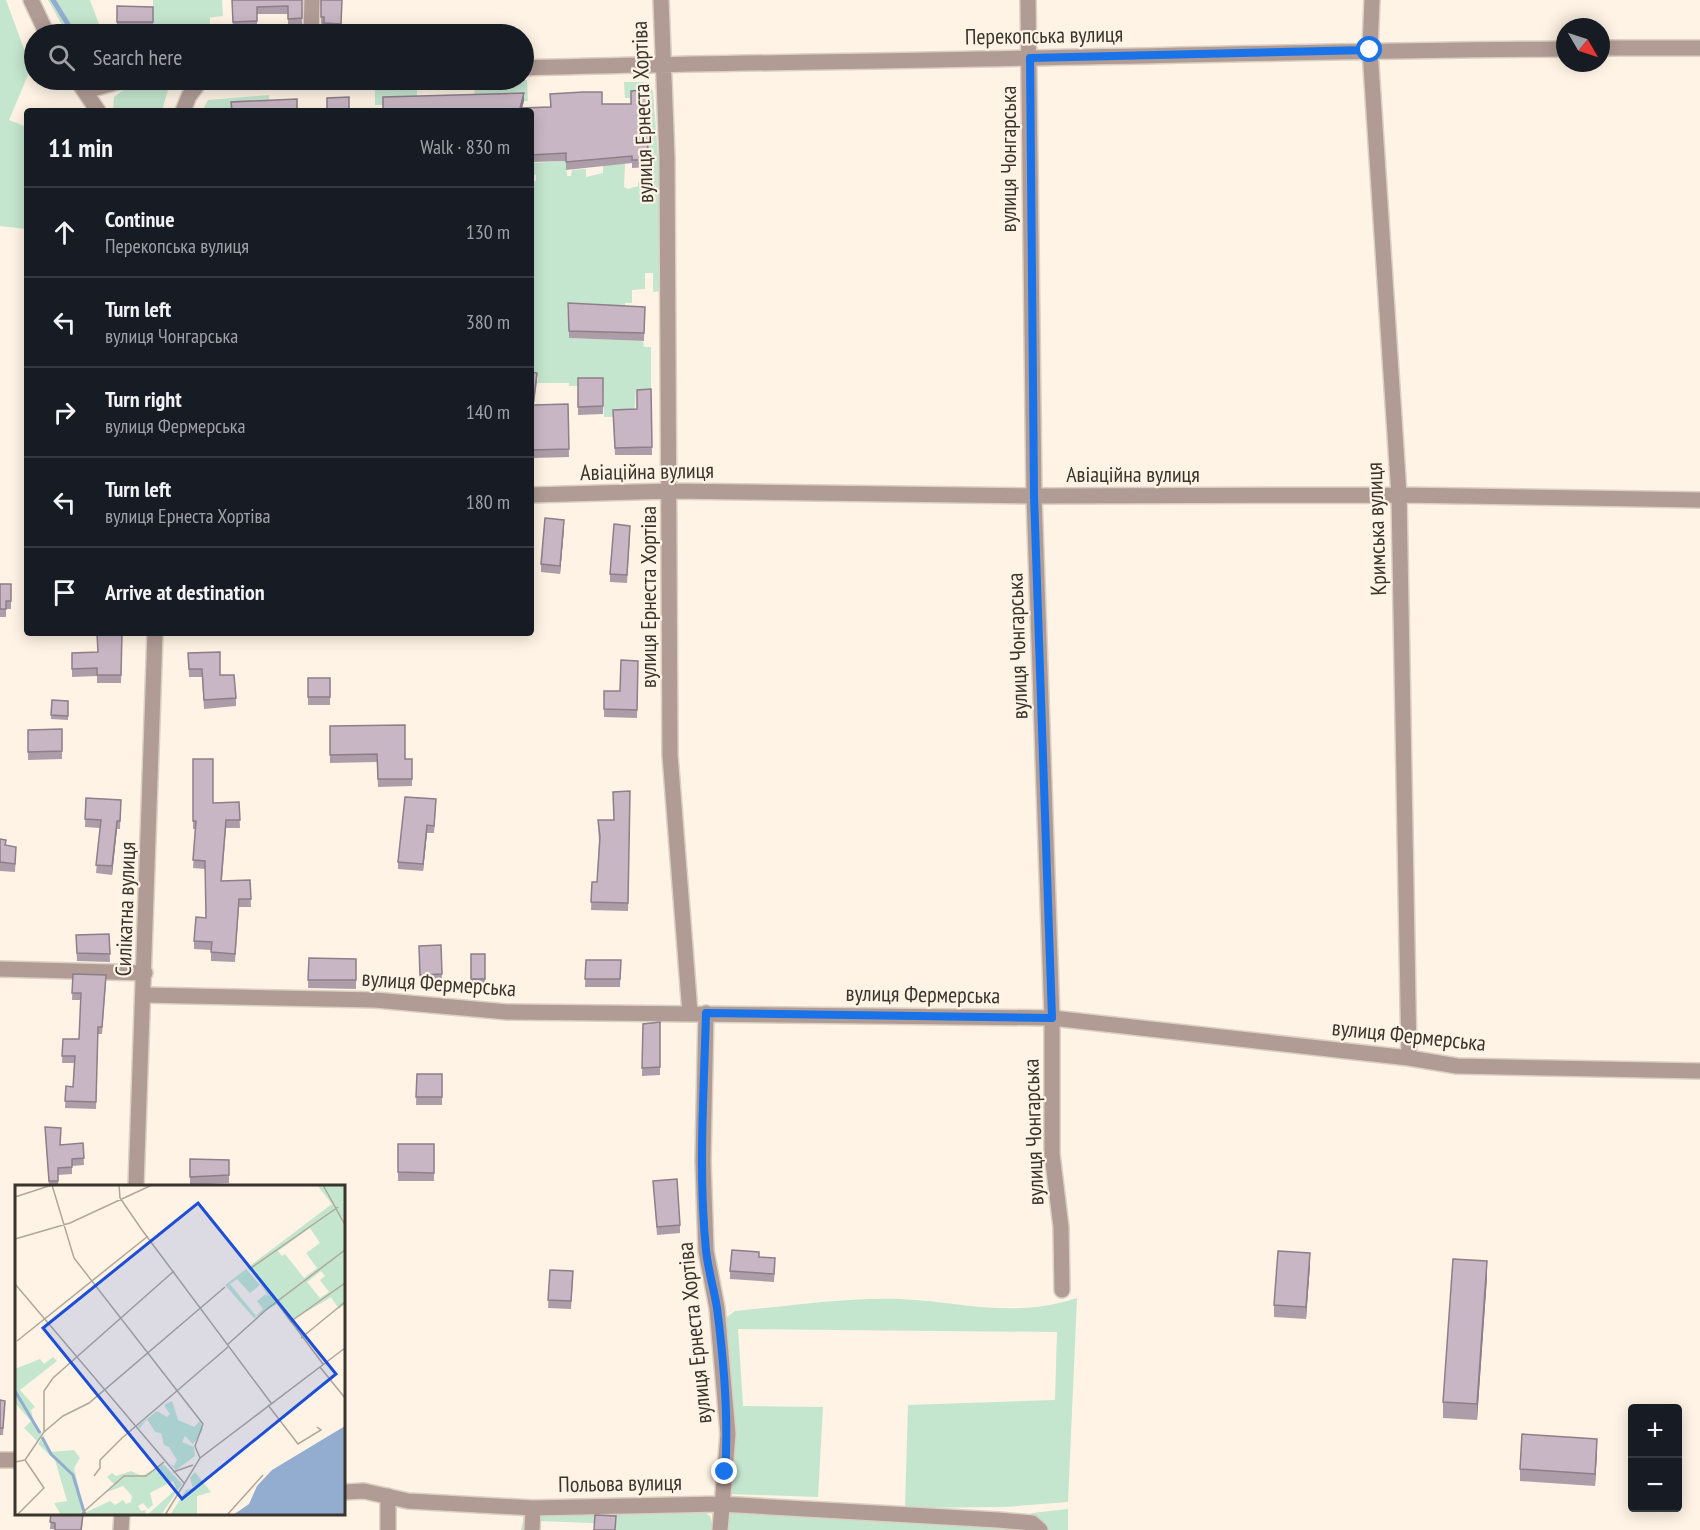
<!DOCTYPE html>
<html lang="en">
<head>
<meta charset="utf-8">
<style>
  body { margin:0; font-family:"PT Sans Narrow",sans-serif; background:#242831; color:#f1f3f6 }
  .controls { position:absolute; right:18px; bottom:18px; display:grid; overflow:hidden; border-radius:6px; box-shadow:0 3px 15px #0003 }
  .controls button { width:54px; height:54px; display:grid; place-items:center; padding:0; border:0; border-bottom:2px solid #363941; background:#171b24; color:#f1f3f6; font:30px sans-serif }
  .compass { position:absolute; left:1556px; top:18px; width:54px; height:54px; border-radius:50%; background:#171b24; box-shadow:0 3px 15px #0003; rotate:129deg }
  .stop { position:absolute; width:18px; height:18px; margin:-14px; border:4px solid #1a73e8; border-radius:50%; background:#fff }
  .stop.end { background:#1a73e8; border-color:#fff; box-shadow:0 2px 6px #0008 }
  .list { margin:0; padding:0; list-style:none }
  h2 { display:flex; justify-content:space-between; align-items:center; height:78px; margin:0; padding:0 24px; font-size:26px }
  h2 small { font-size:20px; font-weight:400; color:#9ea1a6 }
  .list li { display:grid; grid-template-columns:39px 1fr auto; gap:18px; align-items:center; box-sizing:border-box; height:90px; padding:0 24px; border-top:2px solid #363941 }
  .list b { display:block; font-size:22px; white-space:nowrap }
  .list p { margin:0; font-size:20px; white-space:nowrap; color:#9ea1a6 }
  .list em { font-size:20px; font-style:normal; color:#9ea1a6 }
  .icon { flex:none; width:33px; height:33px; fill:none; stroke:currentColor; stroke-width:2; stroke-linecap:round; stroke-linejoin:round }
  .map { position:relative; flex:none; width:1700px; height:1530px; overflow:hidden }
  .search { position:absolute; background:#171b24; box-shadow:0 3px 15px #0003; left:24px; top:24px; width:510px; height:66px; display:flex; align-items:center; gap:15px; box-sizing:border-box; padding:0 21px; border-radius:33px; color:#9ea1a6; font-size:22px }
  .panel { position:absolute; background:#171b24; box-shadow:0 3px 15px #0003; left:24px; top:108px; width:510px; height:528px; border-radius:6px }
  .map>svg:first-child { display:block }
</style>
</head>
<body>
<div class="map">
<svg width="1700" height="1530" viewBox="0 0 1700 1530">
  <rect width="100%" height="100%" fill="#fef3e4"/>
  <path fill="#c4e5ce" d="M 0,0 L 6,0 L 31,68 L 9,120 L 27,127 L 27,229 L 0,226 Z
    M 48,0 L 90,0 L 99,24 L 117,30 L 153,30 L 153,0 L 222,0 L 223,16 L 206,18 L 210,18 L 210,33 L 303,25 L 303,0 L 307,0 L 307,34 L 67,34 Z
    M 527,80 L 528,101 L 475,102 L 474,81 Z
    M 624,82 L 647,82 L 653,91 L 660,183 L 661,291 L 653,292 L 653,273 L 645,273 L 645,289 L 632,290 L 632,303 L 625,303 L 625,309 L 580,310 L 579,303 L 567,303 L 569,338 L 643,341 L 644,347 L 651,347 L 651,392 L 636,389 L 634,416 L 604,417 L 603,386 L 578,379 L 578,386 L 569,386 L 569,383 L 537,383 L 538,377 L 531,376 L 531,181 L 536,181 L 536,175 L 531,174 L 531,163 L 566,161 L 567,176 L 571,176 L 572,170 L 586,169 L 586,177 L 603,173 L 603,159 L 625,164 L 624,187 L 628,189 L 638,186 L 638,182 L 650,183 L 646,98 L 625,98 Z
    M 170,83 L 162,111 L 113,111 L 114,97 L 126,88 Z
    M 417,87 L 417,105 L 375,105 L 375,88 Z
    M 269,95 L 269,107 L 202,111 L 208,100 Z
    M 1077,1298 L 1068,1502 L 1004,1507 L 905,1508 L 908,1405 L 1055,1400 L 1057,1332 L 738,1329 L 743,1406 L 823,1407 L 818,1497 L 731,1494 L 727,1492 L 723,1320 L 735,1311 C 790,1306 845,1297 900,1299 C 965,1302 1012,1319 1077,1298 Z
    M 725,1508 L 1033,1530 L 723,1530 Z
    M 700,1509 L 710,1516 L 714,1530 L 616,1530 L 615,1524 L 540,1521 L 539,1530 L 521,1530 L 525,1510 Z
    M 1068,1509 L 1068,1530 L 1040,1530 L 1029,1516 L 1032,1513 Z"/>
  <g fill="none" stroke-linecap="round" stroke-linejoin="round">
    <path stroke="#92adcf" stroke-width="5" d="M 53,0 L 74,34"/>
    <defs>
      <path id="minor" d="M 661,0 L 667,158 L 670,755 L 690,1013
        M 1028,0 L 1034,496 L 1052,1018 L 1052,1154 L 1061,1227 L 1062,1290
        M 1372,0 L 1370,50 L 1399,495 L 1409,1058
        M 311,34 L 312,0
        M 1601,48 L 1700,48
        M 524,68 C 693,63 862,62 1031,58 C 1209,55 1387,50 1565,49
        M 85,91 L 121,81 L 142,80
        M 183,111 L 189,96 L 201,80
        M 531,495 L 670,491 L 1034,496 L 1399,495 L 1700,500
        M 0,969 L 145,973
        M 144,995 L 375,1000 L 507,1012 L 1052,1018 L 1409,1058 L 1457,1066 L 1700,1071
        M 706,1013 L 703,1161 L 706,1251 L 717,1308 L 728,1434 L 720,1530
        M 0,1460 L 16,1460
        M 344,1492 L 364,1491 L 408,1501 L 533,1508 L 720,1504 L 998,1520 L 1032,1523 L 1040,1530
        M 388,1530 L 388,1496
        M 532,1530 L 533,1508"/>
      <path id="tertiary" d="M 31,0 L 47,34
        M 77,80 L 98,111
        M 136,1186 L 155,633
        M 121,1530 L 122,1514"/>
    </defs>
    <use href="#minor" stroke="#dbd1c3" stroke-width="18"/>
    <use href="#tertiary" stroke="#dbd1c3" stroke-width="18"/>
    <use href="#minor" stroke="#b09b95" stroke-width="15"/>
    <use href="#tertiary" stroke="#b09b95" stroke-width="15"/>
  </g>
  <path fill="#ad9da9" d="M 232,0 L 302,0 L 302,26 L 288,26 L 288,14 L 257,14 L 257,29 L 233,30 Z
    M 321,0 L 342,0 L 341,32 L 324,31 L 324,25 L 321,25 Z
    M 117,6 L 153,7 L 153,30 L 117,30 Z
    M 647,90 L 648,167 L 632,168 L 632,163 L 566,170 L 566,161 L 531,162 L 531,111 L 376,111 L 524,101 L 522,108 L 602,104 L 631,104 Z
    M 568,303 L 645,307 L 644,341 L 569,338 Z
    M 531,372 L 537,381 L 534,405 L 568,404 L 569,457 L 531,458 Z
    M 578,378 L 603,378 L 603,414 L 578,415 Z
    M 651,389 L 652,455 L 615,455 L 613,410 L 637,409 Z
    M 564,528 L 560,574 L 541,572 L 541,564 Z
    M 630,534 L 627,583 L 610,582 L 610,574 Z
    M 0,584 L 11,584 L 11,609 L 6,609 L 6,617 L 0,617 Z
    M 122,633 L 121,683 L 97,683 L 97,676 L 72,677 L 72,653 L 97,652 Z
    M 188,653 L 220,675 L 236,698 L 236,706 L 204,709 L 202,677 L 189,677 Z
    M 638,661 L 637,718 L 604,717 L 604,691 L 620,691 Z
    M 308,678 L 330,678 L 330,705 L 308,705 Z
    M 52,700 L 68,701 L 68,720 L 51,719 Z
    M 330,726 L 405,759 L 412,759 L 412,786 L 378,787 L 377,762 L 330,763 Z
    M 62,729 L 62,759 L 28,760 L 28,730 Z
    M 193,759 L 213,803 L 239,802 L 240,828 L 226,828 L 222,881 L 250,880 L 251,907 L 239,907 L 235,962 L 211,961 L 211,950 L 194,949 L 194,941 L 206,918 L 205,869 L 193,868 L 196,829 L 193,829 Z
    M 630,791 L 628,911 L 591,910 L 592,882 L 597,882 L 599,842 L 598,820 L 614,820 Z
    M 86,798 L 121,800 L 120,829 L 117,829 L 112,875 L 96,873 L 100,828 L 85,827 Z
    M 436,807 L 434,833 L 427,833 L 423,871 L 398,869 L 398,862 Z
    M 0,839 L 16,855 L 15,872 L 0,871 Z
    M 109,934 L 110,962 L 77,961 L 76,935 Z
    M 441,945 L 442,982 L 420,983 L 419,946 Z
    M 471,954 L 485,954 L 485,987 L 471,988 Z
    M 309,958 L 356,959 L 356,989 L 308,988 Z
    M 586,960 L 621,960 L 620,987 L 585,987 Z
    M 73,974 L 106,982 L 102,1034 L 98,1034 L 96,1109 L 65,1108 L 66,1086 L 73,1087 L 74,1063 L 62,1063 L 63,1039 L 79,1039 L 81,1000 L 72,1000 Z
    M 660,1022 L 660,1075 L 642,1076 L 643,1024 Z
    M 417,1074 L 442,1074 L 442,1105 L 416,1105 Z
    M 45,1127 L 60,1145 L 83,1143 L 84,1165 L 72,1166 L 72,1174 L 58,1175 L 58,1186 L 49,1186 Z
    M 398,1144 L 434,1144 L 434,1181 L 398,1181 Z
    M 190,1159 L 229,1160 L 229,1183 L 190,1185 Z
    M 653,1181 L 680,1225 L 680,1233 L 657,1235 Z
    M 759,1257 L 775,1266 L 774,1282 L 730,1279 L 730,1271 Z
    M 1310,1265 L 1306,1319 L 1274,1317 L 1274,1305 Z
    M 550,1270 L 573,1279 L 571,1309 L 548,1308 Z
    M 1487,1277 L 1477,1420 L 1443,1418 L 1443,1402 Z
    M 0,1400 L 5,1401 L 3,1435 L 0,1435 Z
    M 1597,1451 L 1595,1486 L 1520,1481 L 1520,1469 Z
    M 51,1514 L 83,1514 L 82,1530 L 50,1529 Z"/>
  <path fill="#8d7f89" d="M 524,93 L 524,101 L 521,111 L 520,108 Z
    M 564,520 L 564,528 L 560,574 L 560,566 Z
    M 117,821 L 117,829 L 112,875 L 112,866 Z
    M 427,825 L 427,833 L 423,871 L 423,864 Z
    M 1310,1253 L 1310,1265 L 1306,1319 L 1306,1307 Z
    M 1487,1261 L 1487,1277 L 1477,1420 L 1477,1404 Z
    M 1597,1439 L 1597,1451 L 1595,1486 L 1595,1474 Z"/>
  <path fill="#c9b6c4" stroke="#8d7f89" stroke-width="1.5" d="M 232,0 L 302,0 L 302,18 L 288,19 L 288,6 L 257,7 L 257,21 L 233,22 Z
    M 321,0 L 342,0 L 341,24 L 324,23 L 324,17 L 321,17 Z
    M 117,6 L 153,7 L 153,22 L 117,22 Z
    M 647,90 L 648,160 L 632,160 L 632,156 L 566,162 L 566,153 L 531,155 L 531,111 L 376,111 L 383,111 L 383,97 L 524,93 L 520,108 L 551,107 L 550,94 L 583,92 L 602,92 L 602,104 L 631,104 L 631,91 Z
    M 349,97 L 349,111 L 327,111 L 327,98 Z
    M 297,99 L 297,111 L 232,111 L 231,102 Z
    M 568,303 L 645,307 L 644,333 L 569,331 Z
    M 531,372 L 537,373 L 533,405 L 568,404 L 569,449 L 531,450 Z
    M 578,378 L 603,378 L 603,406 L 578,407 Z
    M 651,389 L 652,447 L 615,448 L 613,410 L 637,409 L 637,390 Z
    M 545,518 L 564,520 L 560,566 L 541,564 Z
    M 614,524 L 630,526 L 627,575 L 610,574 Z
    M 0,584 L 11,584 L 11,601 L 6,601 L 6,609 L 0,609 Z
    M 97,633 L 122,633 L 121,675 L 97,675 L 97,668 L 72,669 L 72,653 L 98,652 Z
    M 220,652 L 220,675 L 234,675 L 236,698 L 204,700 L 202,669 L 189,669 L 188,653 Z
    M 621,660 L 638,661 L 637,710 L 604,709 L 604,691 L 620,691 Z
    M 308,678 L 330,678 L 330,697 L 308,697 Z
    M 52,700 L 68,701 L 68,716 L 51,715 Z
    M 405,725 L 405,759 L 412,759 L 412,779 L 378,779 L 377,754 L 330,755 L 330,726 Z
    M 62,729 L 62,751 L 28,752 L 28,730 Z
    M 193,759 L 213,759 L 213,803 L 239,802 L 240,820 L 226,820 L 221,881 L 250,880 L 251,899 L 239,899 L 235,954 L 211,952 L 212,942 L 194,941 L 196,917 L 206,918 L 205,861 L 193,860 L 196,821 L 193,821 Z
    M 630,791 L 628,903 L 591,902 L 592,882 L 597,882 L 600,837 L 598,820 L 614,820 L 613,792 Z
    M 405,797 L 436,799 L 434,826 L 427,825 L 423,864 L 398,862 Z
    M 86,798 L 121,800 L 120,821 L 117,821 L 112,866 L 96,865 L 101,820 L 85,819 Z
    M 0,839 L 6,840 L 5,845 L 16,847 L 15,864 L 0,862 Z
    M 109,934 L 110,954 L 77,953 L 76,935 Z
    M 441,945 L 442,974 L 420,975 L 419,946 Z
    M 471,954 L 485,954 L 485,979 L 471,979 Z
    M 309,958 L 356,959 L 356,980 L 308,980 Z
    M 586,960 L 621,960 L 620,979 L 585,979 Z
    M 73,974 L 106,975 L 102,1027 L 98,1027 L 96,1102 L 65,1101 L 66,1086 L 73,1087 L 75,1056 L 62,1056 L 63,1039 L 79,1039 L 81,993 L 72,993 Z
    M 660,1022 L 660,1067 L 642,1068 L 643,1024 Z
    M 417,1074 L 442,1074 L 442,1097 L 416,1097 Z
    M 45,1127 L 61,1128 L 60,1145 L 83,1143 L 84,1158 L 72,1159 L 72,1167 L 58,1168 L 58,1181 L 49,1181 Z
    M 398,1144 L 434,1144 L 434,1173 L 398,1172 Z
    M 190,1159 L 229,1160 L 229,1175 L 190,1177 Z
    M 677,1179 L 680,1225 L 657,1227 L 653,1181 Z
    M 732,1250 L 759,1252 L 759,1257 L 775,1258 L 774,1274 L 730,1271 Z
    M 1278,1251 L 1310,1253 L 1306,1307 L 1274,1305 Z
    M 1453,1259 L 1487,1261 L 1477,1404 L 1443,1402 Z
    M 550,1270 L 573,1271 L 571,1301 L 548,1300 Z
    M 0,1400 L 5,1401 L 3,1428 L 0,1428 Z
    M 1522,1434 L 1597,1439 L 1595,1474 L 1520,1469 Z
    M 51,1514 L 83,1514 L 81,1530 L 55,1530 L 55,1523 L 50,1522 Z
    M 595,1515 L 616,1516 L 615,1530 L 594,1530 Z"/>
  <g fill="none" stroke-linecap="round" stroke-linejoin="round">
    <path stroke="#1a73e8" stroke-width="8" d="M 725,1472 C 729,1418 724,1362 717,1308 C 714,1289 708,1270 706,1250 C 698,1172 704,1091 706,1013 L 1052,1018 L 1034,496 L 1030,58 L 1370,50"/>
  </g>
  <g text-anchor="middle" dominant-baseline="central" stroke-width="4.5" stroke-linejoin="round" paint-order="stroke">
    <g font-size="22" fill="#39342c" stroke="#fef3e4">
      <text transform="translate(1044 35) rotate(-1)">Перекопська вулиця</text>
      <text transform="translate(642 112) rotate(-92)">вулиця Ернеста Хортіва</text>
      <text transform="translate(1008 159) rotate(-90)">вулиця Чонгарська</text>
      <text transform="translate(647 471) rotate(-1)">Авіаційна вулиця</text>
      <text x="1133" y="474">Авіаційна вулиця</text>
      <text transform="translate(1376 529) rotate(-92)">Кримська вулиця</text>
      <text transform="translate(648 597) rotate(-90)">вулиця Ернеста Хортіва</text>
      <text transform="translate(1017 646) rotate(-92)">вулиця Чонгарська</text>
      <text transform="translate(125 909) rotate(-88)">Силікатна вулиця</text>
      <text transform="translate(439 983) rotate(4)">вулиця Фермерська</text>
      <text transform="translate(923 994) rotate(1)">вулиця Фермерська</text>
      <text transform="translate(1409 1035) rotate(6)">вулиця Фермерська</text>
      <text transform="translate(1033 1132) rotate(-92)">вулиця Чонгарська</text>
      <text transform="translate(694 1333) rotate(-96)">вулиця Ернеста Хортіва</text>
      <text transform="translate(620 1483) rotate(-1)">Польова вулиця</text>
    </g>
  </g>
  <g transform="translate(15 1185)">
    <rect width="330" height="330" fill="#fef3e4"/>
    <path d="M 302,0 L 330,0 L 330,119 L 324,124 L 316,112 L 275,137 L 262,119 L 239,133 L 210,100 L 231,84 L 245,100 L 235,108 L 222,94 L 215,99 L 241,131 L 248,124 L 242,116 L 251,109 L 254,112 L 237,86 L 232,83 L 317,19 ZM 295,43 L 305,58 L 291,68 L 302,83 L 289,93 L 270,69 L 267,71 L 263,66 ZM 306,86 L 310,91 L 305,95 L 314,107 L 305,113 L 292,97 ZM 38,172 L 42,176 L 5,205 L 20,222 L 16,225 L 19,237 L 27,248 L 22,256 L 9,243 L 16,236 L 0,218 L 0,184 L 25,174 L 29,179 ZM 157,216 L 163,235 L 179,242 L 185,236 L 188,245 L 178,259 L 170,251 L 167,257 L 179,262 L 180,271 L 161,285 L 155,279 L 159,281 L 162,275 L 154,262 L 149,260 L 146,248 L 140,247 L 132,234 L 124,244 L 123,241 L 142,226 L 152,232 L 155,229 L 149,220 ZM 27,253 L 35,267 L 59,265 L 65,273 L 59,283 L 69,324 L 63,330 L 46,330 L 39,318 L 52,316 L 40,275 L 23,259 ZM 148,279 L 167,299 L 146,330 L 132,330 L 159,306 L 161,302 L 158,296 L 135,308 L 138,320 L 133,324 L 128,318 L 123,321 L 126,326 L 131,325 L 130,330 L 65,330 L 95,316 L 100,320 L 108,315 L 111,319 L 116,317 L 117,311 L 108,301 L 92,307 L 100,300 L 92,292 L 97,288 L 101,291 L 116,286 L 127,291 ZM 180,287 L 196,307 L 182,311 L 182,330 L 155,330 L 171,305 L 178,303 L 175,293 Z" fill="#c4e5ce" fill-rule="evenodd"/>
    <path d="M 330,241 L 330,330 L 218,330 L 234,319 L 242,301 L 257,285 Z" fill="#92adcf"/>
    <path fill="none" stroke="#92adcf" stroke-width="3" d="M 0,206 L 25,248M 27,252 L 36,269 L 58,290 L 70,330"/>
    <path fill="none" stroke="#afa79a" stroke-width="1.5" d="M 37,0 L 59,73 L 188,239 L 180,261 L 185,273M 104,0 L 105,13 L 127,45 L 256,218M 308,0 L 330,40M 0,12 L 37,0M 0,54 L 55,38 L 137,0M 0,99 L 169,298M 275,137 L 330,98M 286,153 L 330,117M 2,156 L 133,51M 212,160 L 252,124 L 330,65M 308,179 L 236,83 L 323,22M 305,182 L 330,213M 253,220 L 283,259 L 306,245 L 302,242M 29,247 L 29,206 L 38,193 L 159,86M 0,277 L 10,275 L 29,247 L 48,231 L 74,218 L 210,102M 158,287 L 178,280M 79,291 L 85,283 L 85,275 L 107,253 L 213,162M 2,330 L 29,303 L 10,275M 65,330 L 109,291 L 131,291 L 149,277M 150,330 L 185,273 L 330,163M 212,330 L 248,290"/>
    <path fill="#1d4ed8" fill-opacity="0.15" stroke="#1d4ed8" stroke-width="3" d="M 183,18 L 321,189 L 167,314 L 28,143 Z"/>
    <rect width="330" height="330" fill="none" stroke="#39342c" stroke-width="3"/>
  </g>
</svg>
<div class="controls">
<button>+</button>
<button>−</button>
</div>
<svg class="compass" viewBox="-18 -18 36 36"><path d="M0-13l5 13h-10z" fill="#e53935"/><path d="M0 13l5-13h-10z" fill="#9ea1a6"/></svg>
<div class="stop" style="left:1370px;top:50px"></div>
<div class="stop end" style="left:725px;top:1472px"></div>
<div class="search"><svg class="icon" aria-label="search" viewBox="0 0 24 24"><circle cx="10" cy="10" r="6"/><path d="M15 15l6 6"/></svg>Search here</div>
<section class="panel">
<h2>11 min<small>Walk · 830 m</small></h2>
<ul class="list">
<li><svg class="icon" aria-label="ahead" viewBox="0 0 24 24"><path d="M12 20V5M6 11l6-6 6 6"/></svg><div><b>Continue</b><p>Перекопська вулиця</p></div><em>130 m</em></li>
<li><svg class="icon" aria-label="left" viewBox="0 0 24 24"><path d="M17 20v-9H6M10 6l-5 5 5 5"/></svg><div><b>Turn left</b><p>вулиця Чонгарська</p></div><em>380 m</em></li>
<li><svg class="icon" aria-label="right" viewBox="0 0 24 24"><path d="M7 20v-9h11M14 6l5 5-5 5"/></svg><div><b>Turn right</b><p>вулиця Фермерська</p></div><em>140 m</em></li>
<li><svg class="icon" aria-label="left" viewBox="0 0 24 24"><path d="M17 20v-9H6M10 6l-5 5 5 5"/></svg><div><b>Turn left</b><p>вулиця Ернеста Хортіва</p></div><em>180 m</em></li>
<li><svg class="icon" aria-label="arrive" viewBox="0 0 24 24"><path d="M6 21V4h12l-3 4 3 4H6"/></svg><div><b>Arrive at destination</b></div></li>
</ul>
</section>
</div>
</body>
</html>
